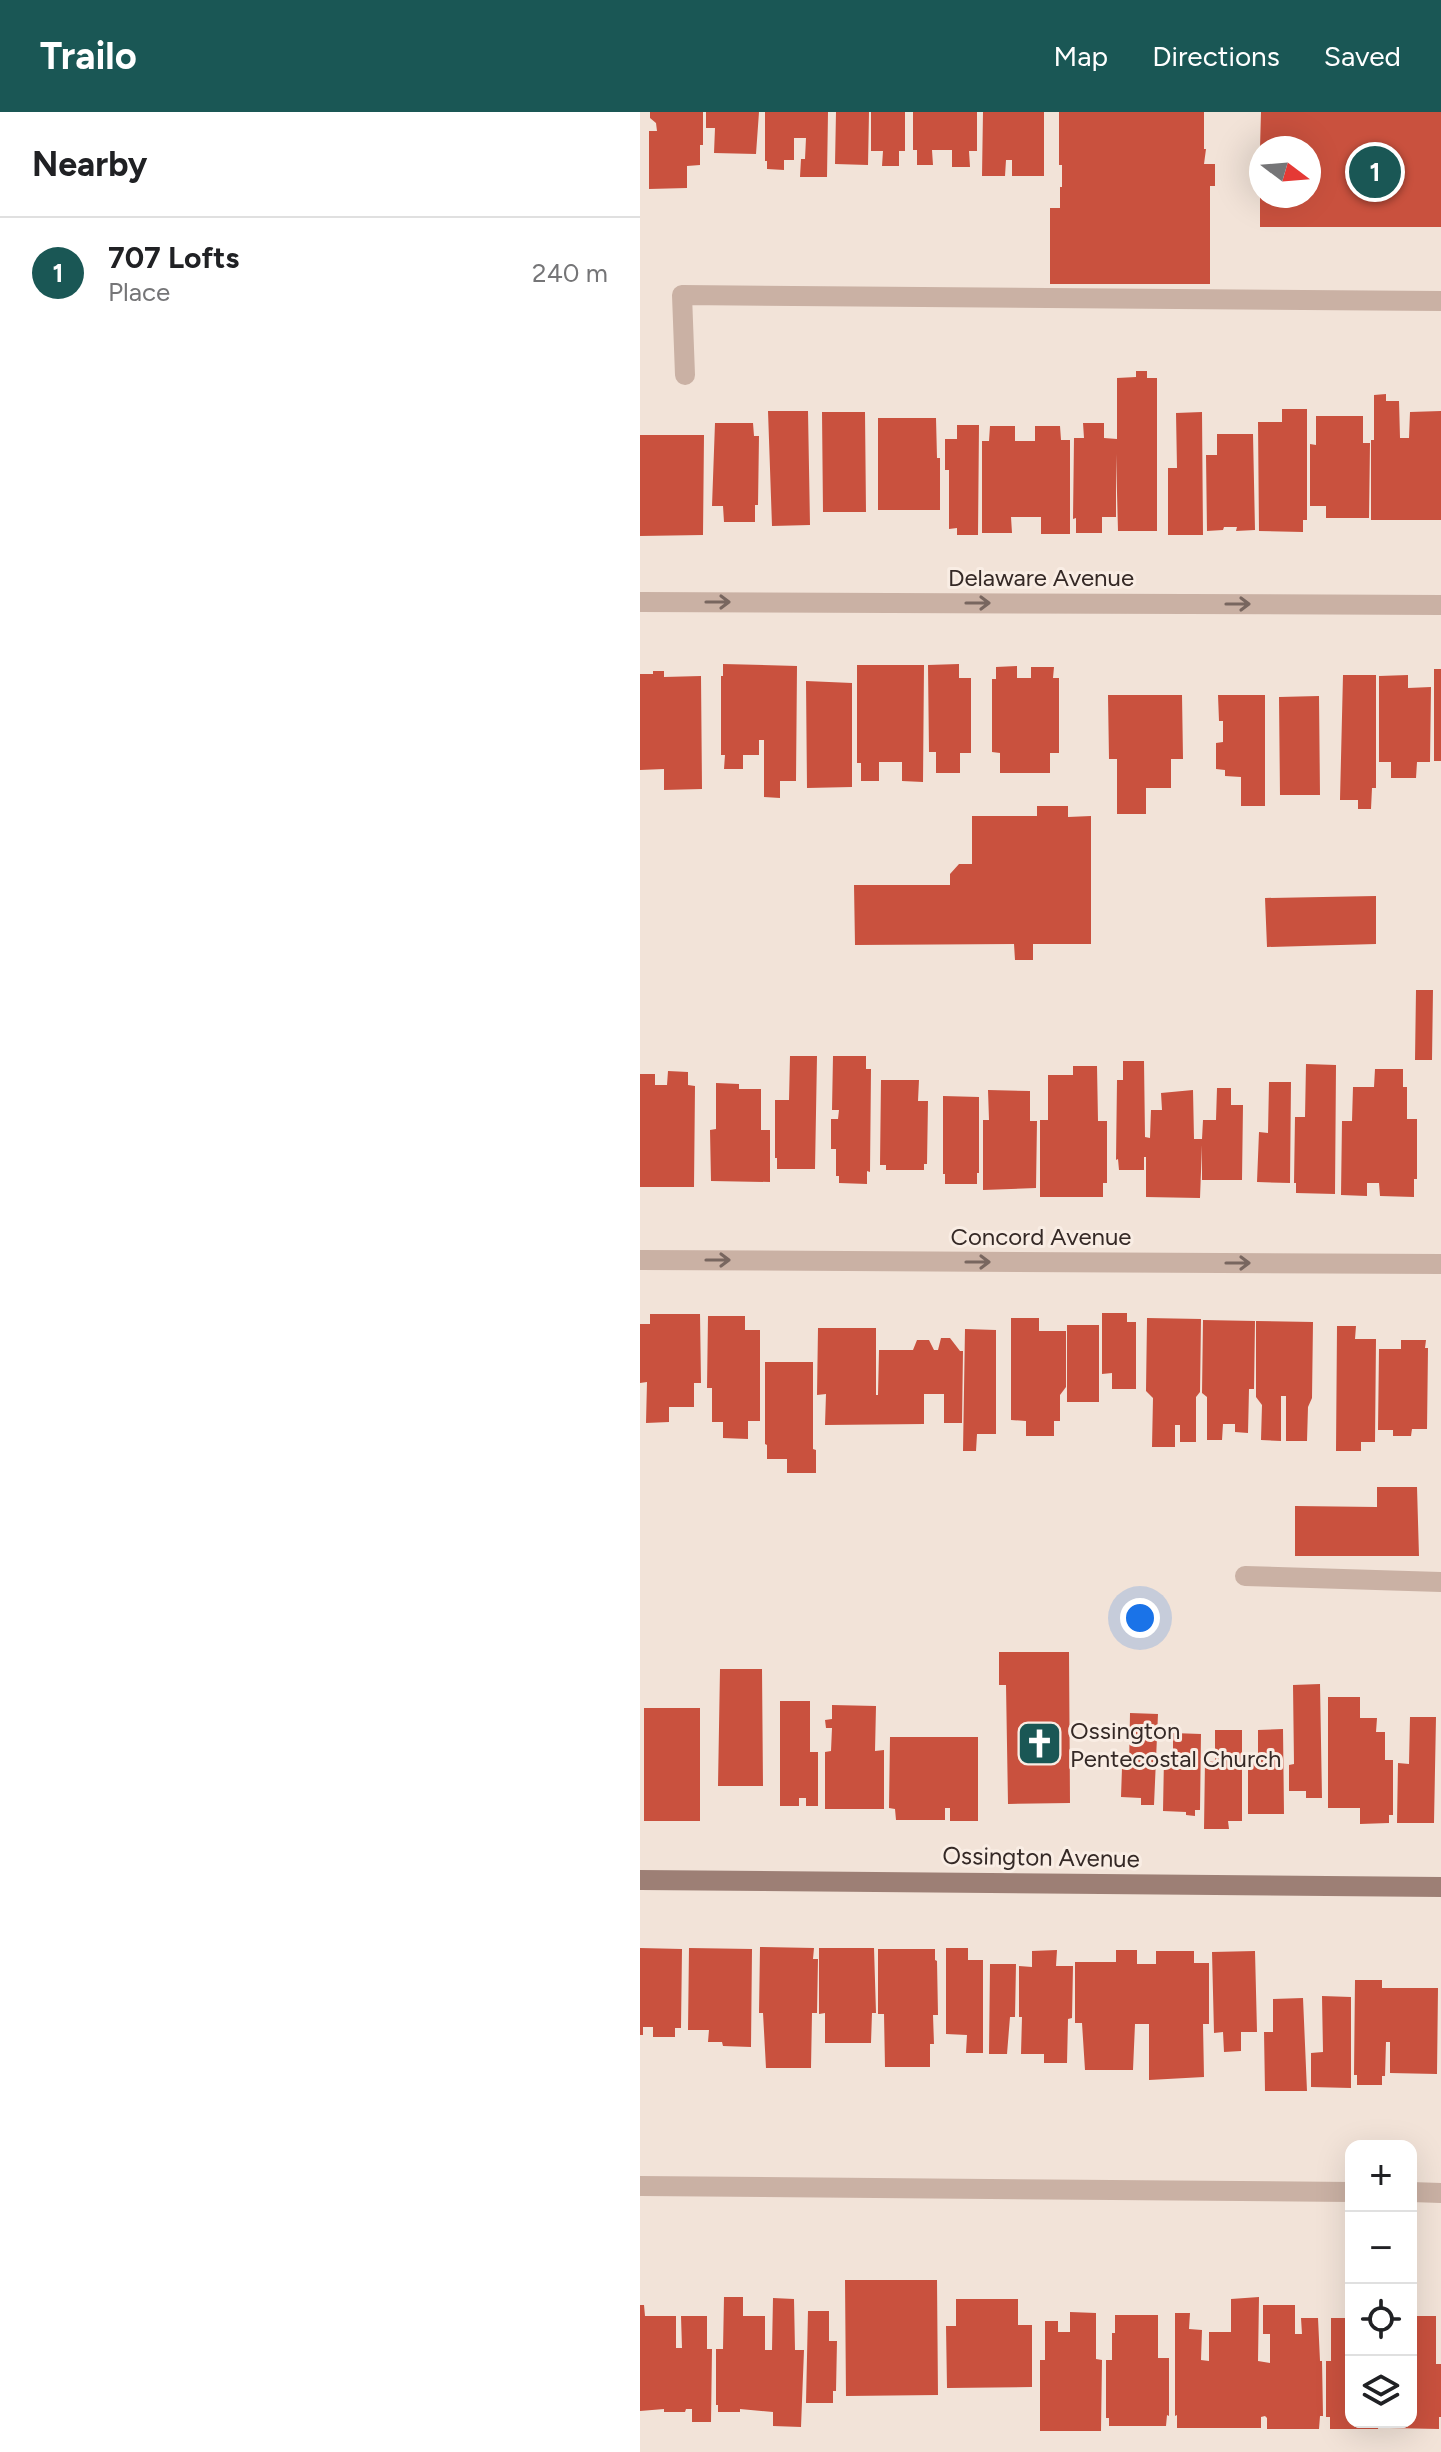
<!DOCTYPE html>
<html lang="en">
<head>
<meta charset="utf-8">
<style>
  body { margin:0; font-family:Figtree,sans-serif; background:#f2f2f2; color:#202124 }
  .controls { position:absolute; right:24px; bottom:24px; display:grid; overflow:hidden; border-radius:16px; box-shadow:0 8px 32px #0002 }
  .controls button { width:72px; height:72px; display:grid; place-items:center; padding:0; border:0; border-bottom:2px solid #e0e0e0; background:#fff; color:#202124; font:40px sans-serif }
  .compass { position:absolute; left:609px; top:24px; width:72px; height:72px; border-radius:50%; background:#fff; box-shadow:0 8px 32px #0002; rotate:106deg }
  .you { position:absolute; left:500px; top:1506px; width:28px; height:28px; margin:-20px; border:6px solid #fff; border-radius:50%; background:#1a73e8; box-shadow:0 0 0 12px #1a73e833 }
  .badge { display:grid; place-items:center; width:52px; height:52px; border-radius:50%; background:#1a5755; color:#fff; font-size:26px; font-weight:700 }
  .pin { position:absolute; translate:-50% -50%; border:4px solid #fff; box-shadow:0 2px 8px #0006 }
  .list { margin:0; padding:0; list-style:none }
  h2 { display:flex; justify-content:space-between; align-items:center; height:104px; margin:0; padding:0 32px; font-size:34px }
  h2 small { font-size:26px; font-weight:400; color:#757577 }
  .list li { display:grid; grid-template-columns:52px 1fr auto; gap:24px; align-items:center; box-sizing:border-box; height:112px; padding:0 32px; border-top:2px solid #e0e0e0 }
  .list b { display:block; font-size:30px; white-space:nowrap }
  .list p { margin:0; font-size:26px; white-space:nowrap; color:#757577 }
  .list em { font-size:26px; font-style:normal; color:#757577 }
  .icon { flex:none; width:44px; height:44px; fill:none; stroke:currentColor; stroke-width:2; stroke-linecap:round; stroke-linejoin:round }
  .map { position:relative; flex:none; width:801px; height:2340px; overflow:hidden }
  header { display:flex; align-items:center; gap:48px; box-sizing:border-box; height:112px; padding:0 40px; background:#1a5755; color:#fff }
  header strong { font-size:38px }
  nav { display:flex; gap:44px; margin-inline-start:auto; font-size:28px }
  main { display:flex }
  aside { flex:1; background:#fff }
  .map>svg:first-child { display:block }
</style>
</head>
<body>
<header>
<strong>Trailo</strong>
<nav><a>Map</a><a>Directions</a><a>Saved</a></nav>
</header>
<main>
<aside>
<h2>Nearby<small></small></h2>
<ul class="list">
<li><span class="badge">1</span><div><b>707 Lofts</b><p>Place</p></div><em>240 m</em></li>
</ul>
</aside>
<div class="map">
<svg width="801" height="2340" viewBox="0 0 801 2340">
  <rect width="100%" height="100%" fill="#f2e3d8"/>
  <path fill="#c9513e" d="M 10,0 L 63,0 L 63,33 L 60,33 L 60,53 L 47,54 L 47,76 L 9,77 L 9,19 L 17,19 L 16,11 L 10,6 Z
    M 66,0 L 119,0 L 116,42 L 74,41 L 75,16 L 66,16 Z
    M 125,0 L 188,0 L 187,65 L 160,65 L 161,47 L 165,47 L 166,26 L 154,26 L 154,48 L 144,48 L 144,58 L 127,57 L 127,49 L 125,49 Z
    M 196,0 L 229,0 L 228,53 L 195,52 Z
    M 231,0 L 265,0 L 265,39 L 259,39 L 259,54 L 242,54 L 243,39 L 231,39 Z
    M 273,0 L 337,0 L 337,39 L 329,39 L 330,55 L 312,55 L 312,38 L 292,38 L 293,53 L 277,53 L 277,38 L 273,38 Z
    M 343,0 L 404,0 L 404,64 L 372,64 L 372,48 L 366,48 L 365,64 L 342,64 Z
    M 419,0 L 564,0 L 564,37 L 566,37 L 564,52 L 575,52 L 575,74 L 570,74 L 570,172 L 410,172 L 410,96 L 420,96 L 420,75 L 422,75 L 422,53 L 419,53 Z
    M 621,0 L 801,0 L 801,115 L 620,115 L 620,84 L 669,84 L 669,36 L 620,36 Z
    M 496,259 L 507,259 L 507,266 L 517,266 L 517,419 L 478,419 L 476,342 L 476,405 L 462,405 L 462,421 L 436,421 L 436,406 L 433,407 L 434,326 L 444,326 L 443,311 L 464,311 L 464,326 L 477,327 L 477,266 L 496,265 Z
    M 746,282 L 746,289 L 759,289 L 760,326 L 769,326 L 770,300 L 801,299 L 801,408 L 731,408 L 731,328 L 734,328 L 734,283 Z
    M 642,297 L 667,297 L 667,408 L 663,408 L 663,420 L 619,419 L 618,310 L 642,310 Z
    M 128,299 L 168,299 L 170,413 L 132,414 Z
    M 182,300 L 225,300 L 226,400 L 183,400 Z
    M 562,300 L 563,423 L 528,423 L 528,356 L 537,356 L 536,301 Z
    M 676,304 L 723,304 L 723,331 L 730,331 L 729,406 L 686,406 L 686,394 L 670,394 L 670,332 L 676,333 Z
    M 238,306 L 296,306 L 297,346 L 300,346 L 300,398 L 238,398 Z
    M 75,311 L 113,311 L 114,324 L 119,324 L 118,393 L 115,393 L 115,410 L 84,410 L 83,394 L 72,394 Z
    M 317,313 L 339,313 L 338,423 L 317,423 L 317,416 L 309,417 L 309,358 L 305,358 L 305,327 L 317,327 Z
    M 350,314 L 375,314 L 375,329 L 395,329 L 395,314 L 420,314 L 421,328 L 430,328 L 430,422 L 401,422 L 401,405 L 371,405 L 372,421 L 342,421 L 342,329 L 349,329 Z
    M 577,322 L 613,322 L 615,418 L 596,419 L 597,415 L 584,415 L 583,418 L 567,419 L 566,343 L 577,343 Z
    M 0,323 L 64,323 L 63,423 L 0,424 Z
    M 83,552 L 157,554 L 156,669 L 140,669 L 140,686 L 124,685 L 124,628 L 119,628 L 119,643 L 103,643 L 103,657 L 84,657 L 85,643 L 81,643 L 81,564 L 83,564 Z
    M 319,552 L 319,566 L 331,566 L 331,641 L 320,641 L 320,661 L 296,661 L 296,640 L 289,640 L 288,553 Z
    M 217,553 L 284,553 L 283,670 L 262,669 L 262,650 L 239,650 L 239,669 L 221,669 L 221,651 L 217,651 Z
    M 377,554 L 377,566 L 391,566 L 391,555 L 414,555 L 413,566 L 419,566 L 419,641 L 410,641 L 410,661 L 360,661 L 360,641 L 352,640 L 352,567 L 356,567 L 356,555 Z
    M 794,557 L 801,557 L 801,649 L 794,649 Z
    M 13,559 L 24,559 L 24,565 L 61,564 L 62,677 L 24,678 L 24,657 L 0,658 L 0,562 L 13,562 Z
    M 703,563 L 736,563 L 736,676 L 732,676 L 731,697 L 718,697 L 718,688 L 700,688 Z
    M 768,563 L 768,576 L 791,575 L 790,650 L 777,650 L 776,666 L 751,666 L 751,650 L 739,650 L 739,564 Z
    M 166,569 L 212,571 L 212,675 L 167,676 Z
    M 468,583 L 542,583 L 543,647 L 531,647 L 531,676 L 506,676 L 506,702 L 477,702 L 477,647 L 469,647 Z
    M 578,583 L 625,583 L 625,694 L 601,694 L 601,665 L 585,664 L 585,658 L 576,657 L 576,631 L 583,630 L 583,609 L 579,609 Z
    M 679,584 L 680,683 L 640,683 L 639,585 Z
    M 397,694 L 428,694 L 428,705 L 451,704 L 451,832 L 393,832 L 393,848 L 375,848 L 374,832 L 215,833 L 214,773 L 310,773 L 310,762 L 319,752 L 332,752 L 332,704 L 397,704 Z
    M 736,784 L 736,832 L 627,835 L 625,786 Z
    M 776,878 L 793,878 L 792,948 L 775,948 Z
    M 150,944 L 177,944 L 175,1057 L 137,1057 L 137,1046 L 135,1046 L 135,988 L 149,988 Z
    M 193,944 L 226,944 L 226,957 L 231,957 L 230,1060 L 227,1059 L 227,1072 L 199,1071 L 199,1064 L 196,1064 L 196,1037 L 191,1037 L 191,1007 L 198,1007 L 199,998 L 192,998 Z
    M 483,949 L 504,949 L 505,1025 L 510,1026 L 511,998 L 522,998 L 521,981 L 553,978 L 554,1027 L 562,1027 L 563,1008 L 576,1008 L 577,976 L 591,976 L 591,993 L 603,993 L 602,1068 L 562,1068 L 562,1033 L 560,1086 L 506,1085 L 506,1045 L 504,1045 L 504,1058 L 479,1058 L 478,1047 L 476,1048 L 477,968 L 483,968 Z
    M 666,952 L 696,953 L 695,1082 L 656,1081 L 656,1071 L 654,1071 L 655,1005 L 665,1005 Z
    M 433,954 L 457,954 L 458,1009 L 467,1009 L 467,1071 L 463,1071 L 463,1085 L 400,1085 L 400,1008 L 408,1008 L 408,963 L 433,963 Z
    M 735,957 L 763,957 L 763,975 L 767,975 L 767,1007 L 777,1007 L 777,1067 L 774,1067 L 774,1085 L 740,1084 L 739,1071 L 727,1071 L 727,1084 L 701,1083 L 702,1009 L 712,1009 L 713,975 L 734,975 Z
    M 28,959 L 48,960 L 48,973 L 55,974 L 54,1075 L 0,1075 L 0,962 L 15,962 L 15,973 L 27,973 Z
    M 241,968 L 279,968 L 278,989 L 288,989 L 287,1052 L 284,1052 L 284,1058 L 246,1058 L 246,1053 L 240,1053 Z
    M 629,970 L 651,970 L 650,1071 L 617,1070 L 619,1020 L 628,1021 Z
    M 76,971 L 99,972 L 99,977 L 121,977 L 121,1018 L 130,1018 L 130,1070 L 71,1069 L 70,1018 L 76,1017 Z
    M 348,978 L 390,979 L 390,1009 L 397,1009 L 396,1076 L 343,1078 L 343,1008 L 349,1008 Z
    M 303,984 L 339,985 L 339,1061 L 337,1061 L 337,1072 L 305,1072 L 305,1062 L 303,1062 Z
    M 462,1201 L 487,1201 L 487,1210 L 496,1210 L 496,1277 L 472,1277 L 472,1261 L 462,1262 Z
    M 10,1202 L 60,1202 L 61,1271 L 54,1271 L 54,1295 L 29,1295 L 29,1310 L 6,1311 L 7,1270 L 0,1271 L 0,1212 L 10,1212 Z
    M 68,1204 L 105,1204 L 105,1218 L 120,1218 L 120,1309 L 108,1309 L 108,1327 L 83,1326 L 83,1310 L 72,1310 L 72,1276 L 67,1276 Z
    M 371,1206 L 399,1206 L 399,1219 L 426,1219 L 426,1275 L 420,1283 L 420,1309 L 414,1309 L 414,1324 L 386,1324 L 386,1309 L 371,1308 Z
    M 507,1206 L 561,1207 L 560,1280 L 556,1285 L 556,1330 L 540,1330 L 540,1313 L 535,1313 L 535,1335 L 512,1335 L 513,1286 L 506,1279 Z
    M 563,1208 L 615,1209 L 614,1277 L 609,1277 L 608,1321 L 595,1320 L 595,1312 L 583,1312 L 582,1328 L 567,1328 L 567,1285 L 562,1281 Z
    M 616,1209 L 673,1210 L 672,1286 L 668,1295 L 667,1329 L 646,1329 L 646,1284 L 641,1284 L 641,1329 L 621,1328 L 622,1293 L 616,1285 Z
    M 427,1213 L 459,1213 L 459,1290 L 427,1290 Z
    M 697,1214 L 716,1214 L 715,1227 L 736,1227 L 735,1330 L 721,1330 L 721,1339 L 696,1339 Z
    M 178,1216 L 236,1216 L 236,1283 L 238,1283 L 239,1238 L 273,1238 L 277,1228 L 289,1228 L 294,1238 L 298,1238 L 301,1226 L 310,1226 L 320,1239 L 323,1239 L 322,1311 L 304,1311 L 304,1282 L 284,1282 L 284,1312 L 185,1313 L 186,1282 L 177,1283 Z
    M 325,1217 L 356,1218 L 356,1322 L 337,1322 L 336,1339 L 323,1339 Z
    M 761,1228 L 786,1228 L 785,1236 L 788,1236 L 787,1317 L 772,1317 L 771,1324 L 753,1324 L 753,1318 L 738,1318 L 739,1237 L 761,1237 Z
    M 125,1250 L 173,1250 L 173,1337 L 176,1338 L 176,1361 L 147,1361 L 147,1347 L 127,1347 L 127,1333 L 125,1332 Z
    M 737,1375 L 777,1375 L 779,1444 L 655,1444 L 655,1394 L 737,1395 Z
    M 359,1540 L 429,1540 L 430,1691 L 368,1692 L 366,1573 L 359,1573 Z
    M 80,1557 L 122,1557 L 123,1674 L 78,1674 Z
    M 680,1572 L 682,1686 L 666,1686 L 666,1679 L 649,1679 L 649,1653 L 654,1652 L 653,1573 Z
    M 688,1585 L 720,1585 L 720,1606 L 737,1606 L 736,1620 L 745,1620 L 745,1648 L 753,1648 L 753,1703 L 749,1703 L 749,1711 L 720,1712 L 720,1696 L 688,1696 Z
    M 140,1589 L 170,1589 L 170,1640 L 178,1640 L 178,1694 L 166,1694 L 166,1686 L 159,1686 L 159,1694 L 140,1694 Z
    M 192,1593 L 236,1594 L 235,1639 L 244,1638 L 244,1697 L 185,1697 L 185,1640 L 191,1639 L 192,1616 L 186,1616 L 185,1608 L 192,1607 Z
    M 4,1596 L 60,1596 L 60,1709 L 4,1709 Z
    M 490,1601 L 518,1602 L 514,1693 L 501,1693 L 501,1686 L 481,1685 L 482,1656 L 489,1657 Z
    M 770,1605 L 796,1605 L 794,1711 L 757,1711 L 758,1651 L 769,1652 Z
    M 643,1617 L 644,1702 L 608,1702 L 608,1647 L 618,1647 L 618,1618 Z
    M 575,1618 L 602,1618 L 602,1709 L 588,1709 L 589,1717 L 564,1717 L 565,1649 L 575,1650 Z
    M 533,1621 L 561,1622 L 560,1698 L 555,1698 L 555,1704 L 546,1703 L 546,1700 L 523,1699 L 524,1646 L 533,1646 Z
    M 250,1625 L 338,1625 L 338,1709 L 310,1709 L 310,1696 L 305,1696 L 305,1708 L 256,1708 L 255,1697 L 249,1696 Z
    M 120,1835 L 174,1836 L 173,1847 L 178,1847 L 177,1901 L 172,1901 L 171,1956 L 126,1956 L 123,1901 L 119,1901 Z
    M 0,1836 L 42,1837 L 41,1916 L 35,1916 L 35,1925 L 13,1925 L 13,1915 L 3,1915 L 3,1923 L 0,1923 Z
    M 49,1836 L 112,1837 L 111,1935 L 83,1934 L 82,1930 L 68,1930 L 69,1918 L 48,1918 Z
    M 179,1836 L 234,1836 L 236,1901 L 232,1901 L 231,1931 L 185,1931 L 185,1901 L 179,1902 Z
    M 306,1836 L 328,1836 L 328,1848 L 343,1848 L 343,1941 L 326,1941 L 327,1923 L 306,1922 Z
    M 238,1837 L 295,1837 L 295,1848 L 297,1849 L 298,1903 L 293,1903 L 294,1932 L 290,1932 L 290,1955 L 245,1955 L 244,1902 L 238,1902 Z
    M 417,1838 L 416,1854 L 433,1854 L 432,1906 L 428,1907 L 427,1951 L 404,1951 L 404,1942 L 381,1942 L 382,1905 L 379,1905 L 379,1854 L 392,1855 L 392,1839 Z
    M 476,1838 L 497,1838 L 497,1852 L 516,1852 L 516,1839 L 554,1839 L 554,1851 L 569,1851 L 569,1912 L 563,1912 L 564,1965 L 509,1968 L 509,1912 L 495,1912 L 493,1958 L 445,1958 L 442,1911 L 435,1911 L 435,1850 L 476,1850 Z
    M 615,1839 L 617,1920 L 601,1920 L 601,1939 L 584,1940 L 583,1920 L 574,1921 L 572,1840 Z
    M 350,1852 L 376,1852 L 375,1905 L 370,1905 L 367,1942 L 349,1942 Z
    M 715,1868 L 742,1868 L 742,1876 L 798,1876 L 797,1962 L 750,1961 L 750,1930 L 746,1930 L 745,1964 L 742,1964 L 742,1973 L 717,1973 L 717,1963 L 714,1963 Z
    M 682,1884 L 711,1885 L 711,1976 L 671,1975 L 671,1941 L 683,1940 Z
    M 663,1886 L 667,1979 L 625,1979 L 624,1920 L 633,1920 L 633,1887 Z
    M 205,2168 L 297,2168 L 298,2283 L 206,2284 Z
    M 84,2185 L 103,2185 L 103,2204 L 125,2204 L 125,2238 L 132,2238 L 133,2186 L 154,2187 L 155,2238 L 164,2238 L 161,2315 L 133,2314 L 133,2300 L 100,2297 L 100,2300 L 78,2300 L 78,2293 L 76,2293 L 76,2237 L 83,2237 Z
    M 619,2185 L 618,2249 L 630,2251 L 630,2222 L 623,2222 L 623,2193 L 655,2193 L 655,2222 L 662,2222 L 661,2206 L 678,2206 L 680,2249 L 682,2249 L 683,2304 L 680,2304 L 679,2317 L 627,2317 L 627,2306 L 625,2304 L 621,2305 L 621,2316 L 537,2316 L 537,2303 L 535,2304 L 535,2201 L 550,2201 L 549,2217 L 562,2218 L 561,2248 L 569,2249 L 569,2220 L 591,2220 L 591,2187 Z
    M 316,2187 L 378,2187 L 378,2213 L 392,2213 L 392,2275 L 307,2276 L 306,2214 L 316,2214 Z
    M 0,2193 L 4,2193 L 5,2204 L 36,2204 L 36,2236 L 42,2236 L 41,2204 L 67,2204 L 67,2237 L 72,2237 L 71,2310 L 52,2310 L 52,2297 L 46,2297 L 45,2300 L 24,2300 L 24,2297 L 0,2299 Z
    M 168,2199 L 189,2199 L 189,2229 L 197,2229 L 196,2279 L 193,2279 L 193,2291 L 166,2291 Z
    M 430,2200 L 456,2201 L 456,2247 L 462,2248 L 461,2319 L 400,2319 L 400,2248 L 405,2248 L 405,2209 L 418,2209 L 418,2220 L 430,2220 Z
    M 475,2203 L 518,2203 L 518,2246 L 529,2246 L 529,2304 L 527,2303 L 526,2314 L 469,2314 L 469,2306 L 466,2306 L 466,2248 L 472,2248 L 472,2221 L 475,2221 Z
    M 771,2204 L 796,2204 L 796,2252 L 801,2252 L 801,2305 L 799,2305 L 799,2317 L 749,2316 L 749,2310 L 771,2310 Z
    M 691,2206 L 711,2206 L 711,2310 L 739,2310 L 738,2317 L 690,2317 L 690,2305 L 686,2305 L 686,2249 L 691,2249 Z"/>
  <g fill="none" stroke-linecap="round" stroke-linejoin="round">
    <path stroke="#cab1a4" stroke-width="20" d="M 45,263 L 42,183 L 801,189
      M 605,1464 L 801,1470
      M 0,2074 L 711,2080
      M 771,2080 L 801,2081"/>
    <path stroke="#cab1a4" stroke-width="20" d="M 0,490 L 801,493
      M 0,1148 L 801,1152"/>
    <path stroke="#9d7f75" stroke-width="20" d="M 0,1768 L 801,1775"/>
  </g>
  <defs><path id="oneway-shaft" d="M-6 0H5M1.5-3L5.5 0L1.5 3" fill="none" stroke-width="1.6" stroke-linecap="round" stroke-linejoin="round" transform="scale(2)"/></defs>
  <g stroke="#78665f">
    <use href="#oneway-shaft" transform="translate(78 490)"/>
    <use href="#oneway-shaft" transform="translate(338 491)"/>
    <use href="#oneway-shaft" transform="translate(598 492)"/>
    <use href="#oneway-shaft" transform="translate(78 1148)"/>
    <use href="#oneway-shaft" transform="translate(338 1150)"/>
    <use href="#oneway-shaft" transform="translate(598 1151)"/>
  </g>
  <defs>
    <symbol id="church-square" viewBox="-11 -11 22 22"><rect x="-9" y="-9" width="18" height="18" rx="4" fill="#1a5755" stroke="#f9ede4"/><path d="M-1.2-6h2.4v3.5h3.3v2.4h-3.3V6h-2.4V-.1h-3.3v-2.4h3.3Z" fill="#fff"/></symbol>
  </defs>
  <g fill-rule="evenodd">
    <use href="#church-square" x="374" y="1606" width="51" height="51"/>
  </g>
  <g text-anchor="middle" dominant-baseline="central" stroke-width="6" stroke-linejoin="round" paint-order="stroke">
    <g font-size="24" fill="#352926" stroke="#f9ede4">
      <text x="401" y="465">Delaware Avenue</text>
      <text x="401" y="1124">Concord Avenue</text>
      <text transform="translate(401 1745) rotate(1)">Ossington Avenue</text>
    </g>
    <g font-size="24" fill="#352926" stroke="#f9ede4" text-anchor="start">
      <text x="430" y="1618">Ossington<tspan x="430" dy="28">Pentecostal Church</tspan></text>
    </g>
  </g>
</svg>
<div class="controls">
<button>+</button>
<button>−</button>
<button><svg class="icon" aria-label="locate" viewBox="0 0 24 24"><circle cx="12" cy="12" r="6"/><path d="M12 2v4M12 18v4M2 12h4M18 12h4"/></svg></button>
<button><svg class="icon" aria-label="layers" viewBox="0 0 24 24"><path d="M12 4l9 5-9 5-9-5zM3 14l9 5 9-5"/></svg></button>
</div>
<svg class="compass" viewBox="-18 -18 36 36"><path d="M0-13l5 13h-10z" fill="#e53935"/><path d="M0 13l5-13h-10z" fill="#757577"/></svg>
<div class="you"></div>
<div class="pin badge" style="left:735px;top:60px">1</div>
</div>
</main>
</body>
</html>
